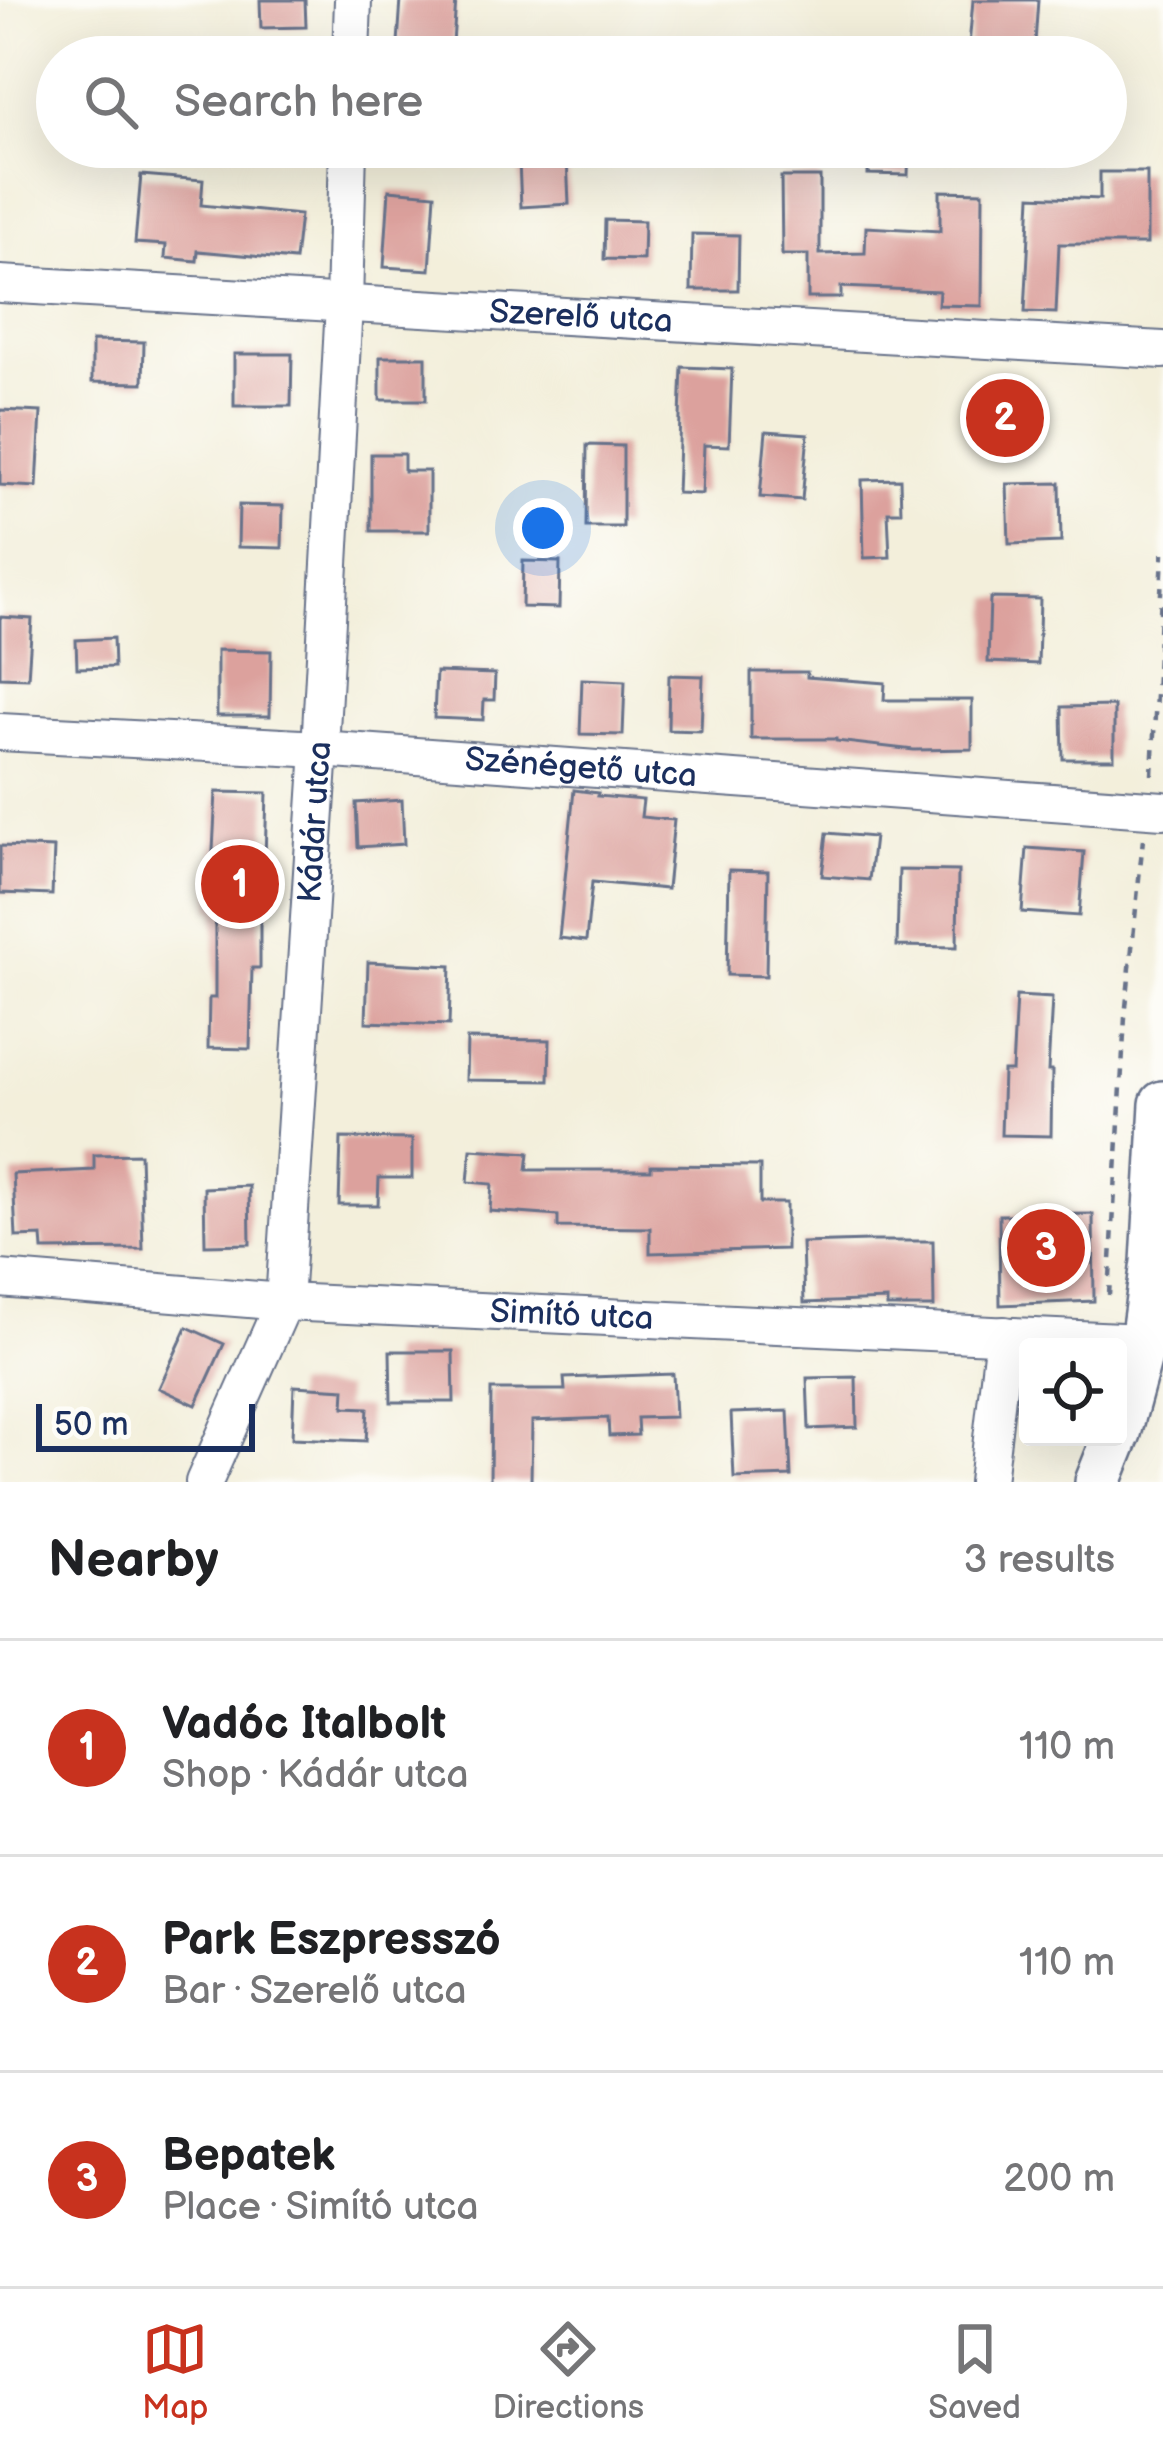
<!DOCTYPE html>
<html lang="en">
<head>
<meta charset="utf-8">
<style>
  body { margin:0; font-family:"Balsamiq Sans",sans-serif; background:#f6f6f6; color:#202124 }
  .controls { position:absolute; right:36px; bottom:36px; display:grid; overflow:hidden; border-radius:12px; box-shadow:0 12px 48px #0002 }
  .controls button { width:108px; height:108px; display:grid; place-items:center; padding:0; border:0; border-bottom:3px solid #e0e0e0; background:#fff; color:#202124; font:60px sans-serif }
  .scale { position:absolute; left:36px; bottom:30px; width:219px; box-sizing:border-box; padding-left:12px; border:6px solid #1b2f5e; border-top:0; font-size:33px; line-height:42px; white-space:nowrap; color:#1b2f5e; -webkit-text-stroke:9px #fdfcf7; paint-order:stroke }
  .you { position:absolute; left:543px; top:528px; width:42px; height:42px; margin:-30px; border:9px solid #fff; border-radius:50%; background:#1a73e8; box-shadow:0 0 0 18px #1a73e833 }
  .badge { display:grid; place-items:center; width:78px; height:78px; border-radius:50%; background:#c8321e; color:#fff; font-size:39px; font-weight:700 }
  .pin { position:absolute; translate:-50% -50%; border:6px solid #fff; box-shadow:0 3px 12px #0006 }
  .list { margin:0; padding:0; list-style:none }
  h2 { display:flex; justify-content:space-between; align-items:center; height:156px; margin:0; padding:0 48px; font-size:51px }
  h2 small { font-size:39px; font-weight:400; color:#757577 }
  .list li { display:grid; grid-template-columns:78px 1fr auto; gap:36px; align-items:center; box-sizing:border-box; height:216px; padding:0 48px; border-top:3px solid #e0e0e0 }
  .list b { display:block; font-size:45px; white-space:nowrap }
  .list p { margin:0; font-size:39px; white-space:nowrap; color:#757577 }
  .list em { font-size:39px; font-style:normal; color:#757577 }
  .icon { flex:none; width:66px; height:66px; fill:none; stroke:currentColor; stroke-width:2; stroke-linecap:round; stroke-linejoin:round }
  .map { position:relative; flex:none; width:1163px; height:1482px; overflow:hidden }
  .search { position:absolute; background:#fff; box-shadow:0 12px 48px #0002; left:36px; right:36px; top:36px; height:132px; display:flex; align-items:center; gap:30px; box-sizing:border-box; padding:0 42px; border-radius:66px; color:#757577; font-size:45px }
  .sheet { height:804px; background:#fff }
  nav { display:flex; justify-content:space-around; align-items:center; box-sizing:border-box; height:168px; border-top:3px solid #e0e0e0; background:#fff; font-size:33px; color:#757577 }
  nav a { display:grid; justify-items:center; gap:6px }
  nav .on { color:#c8321e }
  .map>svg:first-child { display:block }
</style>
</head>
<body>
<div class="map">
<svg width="1163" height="1482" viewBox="0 0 1163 1482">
  <rect width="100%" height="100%" fill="#fdfcf7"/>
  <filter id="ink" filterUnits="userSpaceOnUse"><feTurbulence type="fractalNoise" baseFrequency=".00833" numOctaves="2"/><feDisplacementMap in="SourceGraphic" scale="24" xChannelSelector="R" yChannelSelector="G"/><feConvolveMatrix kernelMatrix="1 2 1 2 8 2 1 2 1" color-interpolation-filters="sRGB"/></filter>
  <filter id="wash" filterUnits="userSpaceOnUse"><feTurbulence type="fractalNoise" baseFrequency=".004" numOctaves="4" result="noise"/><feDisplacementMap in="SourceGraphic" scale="48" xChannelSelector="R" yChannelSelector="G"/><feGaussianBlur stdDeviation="2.7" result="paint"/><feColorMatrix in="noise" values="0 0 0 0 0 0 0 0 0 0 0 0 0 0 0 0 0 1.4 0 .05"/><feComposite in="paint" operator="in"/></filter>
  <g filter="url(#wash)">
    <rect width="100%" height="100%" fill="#f3efdb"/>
    <g id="blocks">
      <path fill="#dca19d" d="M 260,0 L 305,0 L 306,27 L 261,28 Z
        M 401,0 L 456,0 L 452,57 L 397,57 Z
        M 973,0 L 1038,0 L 1034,57 L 968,57 Z
        M 869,147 L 909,147 L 908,175 L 868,174 Z
        M 567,158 L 569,204 L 521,207 L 519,161 Z
        M 1100,172 L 1147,172 L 1147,244 L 1059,244 L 1056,313 L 1025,312 L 1031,196 L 1100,199 Z
        M 141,175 L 203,180 L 201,205 L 300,215 L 295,260 L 198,251 L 197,261 L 165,258 L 166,245 L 135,243 Z
        M 781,177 L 820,177 L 820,254 L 865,253 L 866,227 L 940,231 L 940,191 L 983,192 L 982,306 L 938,305 L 939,291 L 841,287 L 841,298 L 808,298 L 808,255 L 782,255 Z
        M 389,190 L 435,194 L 430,270 L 384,267 Z
        M 605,220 L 644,221 L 643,260 L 604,259 Z
        M 692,234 L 739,235 L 738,290 L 691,290 Z
        M 92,341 L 144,342 L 143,383 L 92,382 Z
        M 234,354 L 292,354 L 291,406 L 234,406 Z
        M 380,357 L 426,357 L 426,400 L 380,400 Z
        M 682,367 L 732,369 L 729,446 L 704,445 L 702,494 L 677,493 Z
        M 0,410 L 41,412 L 37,487 L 0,485 Z
        M 766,431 L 808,434 L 802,500 L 760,497 Z
        M 587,445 L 623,446 L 623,527 L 586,527 Z
        M 371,454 L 404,454 L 404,471 L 429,471 L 429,531 L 371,531 Z
        M 900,479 L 901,512 L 888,512 L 890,557 L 864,558 L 862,480 Z
        M 1060,483 L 1061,542 L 1009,544 L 1007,484 Z
        M 239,505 L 283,506 L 282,548 L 238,547 Z
        M 523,561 L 560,562 L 559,608 L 522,607 Z
        M 990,598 L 1040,599 L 1038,664 L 988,662 Z
        M 0,617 L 32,619 L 28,678 L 0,677 Z
        M 113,638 L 114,667 L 77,668 L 76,640 Z
        M 217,650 L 271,651 L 270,716 L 217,716 Z
        M 436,672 L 495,674 L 494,700 L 484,700 L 483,720 L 434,718 Z
        M 751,672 L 807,672 L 807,677 L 885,683 L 884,700 L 972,700 L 972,749 L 914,750 L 836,741 L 836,739 L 751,739 Z
        M 669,675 L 703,676 L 701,731 L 668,730 Z
        M 582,679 L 625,681 L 623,735 L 580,734 Z
        M 1114,706 L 1114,759 L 1063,759 L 1062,707 Z
        M 574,790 L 598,793 L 597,796 L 643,800 L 641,817 L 674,820 L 667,889 L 592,882 L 586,941 L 559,938 Z
        M 216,792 L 267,793 L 265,858 L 269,858 L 267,912 L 260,912 L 260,968 L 252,968 L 250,1049 L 208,1048 L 209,998 L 215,998 L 215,910 L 210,910 Z
        M 402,800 L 404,844 L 358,847 L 356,803 Z
        M 827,833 L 874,837 L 869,880 L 822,876 Z
        M 0,846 L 54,848 L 52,895 L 0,893 Z
        M 1027,848 L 1084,852 L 1079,916 L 1022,912 Z
        M 729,870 L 768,871 L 766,976 L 727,975 Z
        M 899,870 L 958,871 L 957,947 L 897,946 Z
        M 368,962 L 451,966 L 449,1025 L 366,1022 Z
        M 1016,996 L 1052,998 L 1048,1071 L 1052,1071 L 1051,1136 L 1001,1135 L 1003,1071 L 1012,1071 Z
        M 467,1039 L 550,1040 L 549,1081 L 466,1080 Z
        M 341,1138 L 412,1139 L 412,1178 L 379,1178 L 378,1205 L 339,1205 Z
        M 471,1149 L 529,1153 L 527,1170 L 651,1170 L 651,1165 L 760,1166 L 760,1203 L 786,1203 L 786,1249 L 650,1253 L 650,1228 L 558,1227 L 558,1216 L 490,1211 L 492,1184 L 468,1182 Z
        M 140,1154 L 143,1249 L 43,1250 L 42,1236 L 16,1237 L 13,1174 L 94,1170 L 94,1155 Z
        M 249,1186 L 250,1244 L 205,1245 L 204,1188 Z
        M 1093,1214 L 1094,1301 L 1000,1305 L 999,1215 Z
        M 869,1241 L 933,1241 L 934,1307 L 887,1307 L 887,1300 L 804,1303 L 802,1243 Z
        M 187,1327 L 224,1344 L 196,1405 L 159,1388 Z
        M 390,1351 L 453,1351 L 454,1402 L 391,1402 Z
        M 673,1374 L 675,1417 L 637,1418 L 638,1435 L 609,1436 L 608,1418 L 532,1421 L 531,1482 L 490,1482 L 491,1390 L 565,1390 L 564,1378 Z
        M 856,1377 L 857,1427 L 809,1429 L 807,1378 Z
        M 294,1386 L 345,1389 L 344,1407 L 368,1408 L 366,1441 L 292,1438 Z
        M 788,1411 L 791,1476 L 734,1478 L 731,1413 Z"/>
    </g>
  </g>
  <g filter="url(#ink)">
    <use href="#blocks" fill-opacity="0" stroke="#67728a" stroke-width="3"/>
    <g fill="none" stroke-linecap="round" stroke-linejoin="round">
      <defs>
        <g id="minor">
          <path d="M 351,57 L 353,0"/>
          <path id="s1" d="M 0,284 L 1163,350"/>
          <path id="s2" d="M 0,732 L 320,749 L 1163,810"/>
          <path id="s3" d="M 0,1279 L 284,1302 L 1143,1342"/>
          <path id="s4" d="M 204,1482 L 284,1302 L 320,749 L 344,305 L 348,147"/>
          <path d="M 987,1482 L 1004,1335"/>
        </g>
        <path id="major" d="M 1118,1433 L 1143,1342 L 1154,1262 L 1163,1104
          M 1098,1482 L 1116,1437"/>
      </defs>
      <use href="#minor" stroke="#67728a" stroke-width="40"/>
      <use href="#major" stroke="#67728a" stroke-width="50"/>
      <path stroke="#67728a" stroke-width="4.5" stroke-dasharray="9 9" stroke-linecap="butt" d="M 1152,775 L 1163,553
        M 1109,1295 L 1125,1017 L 1143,839"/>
      <use href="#minor" stroke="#fff" stroke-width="36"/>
      <use href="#major" stroke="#fff" stroke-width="45"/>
    </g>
  </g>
  <g text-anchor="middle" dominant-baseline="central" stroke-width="9" stroke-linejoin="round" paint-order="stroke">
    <g font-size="33" fill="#1b2f5e" stroke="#fdfcf7">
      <text stroke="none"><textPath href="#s1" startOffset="582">Szerelő utca</textPath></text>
      <text stroke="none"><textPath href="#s2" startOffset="582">Szénégető utca</textPath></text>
      <text stroke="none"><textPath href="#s4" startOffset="678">Kádár utca</textPath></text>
      <text stroke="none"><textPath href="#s3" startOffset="573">Simító utca</textPath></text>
    </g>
  </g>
</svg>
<div class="controls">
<button><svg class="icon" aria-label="locate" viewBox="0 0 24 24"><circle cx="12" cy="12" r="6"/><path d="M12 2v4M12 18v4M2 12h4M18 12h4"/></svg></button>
</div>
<div class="scale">50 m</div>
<div class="you"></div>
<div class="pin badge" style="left:240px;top:884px">1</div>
<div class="pin badge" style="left:1005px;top:418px">2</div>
<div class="pin badge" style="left:1046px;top:1248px">3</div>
<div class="search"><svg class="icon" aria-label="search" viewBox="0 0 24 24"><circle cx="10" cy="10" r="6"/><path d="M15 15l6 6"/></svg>Search here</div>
</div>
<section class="sheet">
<h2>Nearby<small>3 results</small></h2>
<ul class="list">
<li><span class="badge">1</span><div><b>Vadóc Italbolt</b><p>Shop · Kádár utca</p></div><em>110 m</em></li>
<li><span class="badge">2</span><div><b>Park Eszpresszó</b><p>Bar · Szerelő utca</p></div><em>110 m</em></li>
<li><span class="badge">3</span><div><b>Bepatek</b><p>Place · Simító utca</p></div><em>200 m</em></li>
</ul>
</section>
<nav>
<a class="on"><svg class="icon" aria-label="map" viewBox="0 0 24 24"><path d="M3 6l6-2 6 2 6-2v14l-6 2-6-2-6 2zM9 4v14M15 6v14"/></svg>Map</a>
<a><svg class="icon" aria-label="directions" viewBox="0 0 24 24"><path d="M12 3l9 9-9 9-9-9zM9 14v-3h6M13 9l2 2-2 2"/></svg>Directions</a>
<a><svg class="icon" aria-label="saved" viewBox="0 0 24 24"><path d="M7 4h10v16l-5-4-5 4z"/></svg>Saved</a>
</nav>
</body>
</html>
